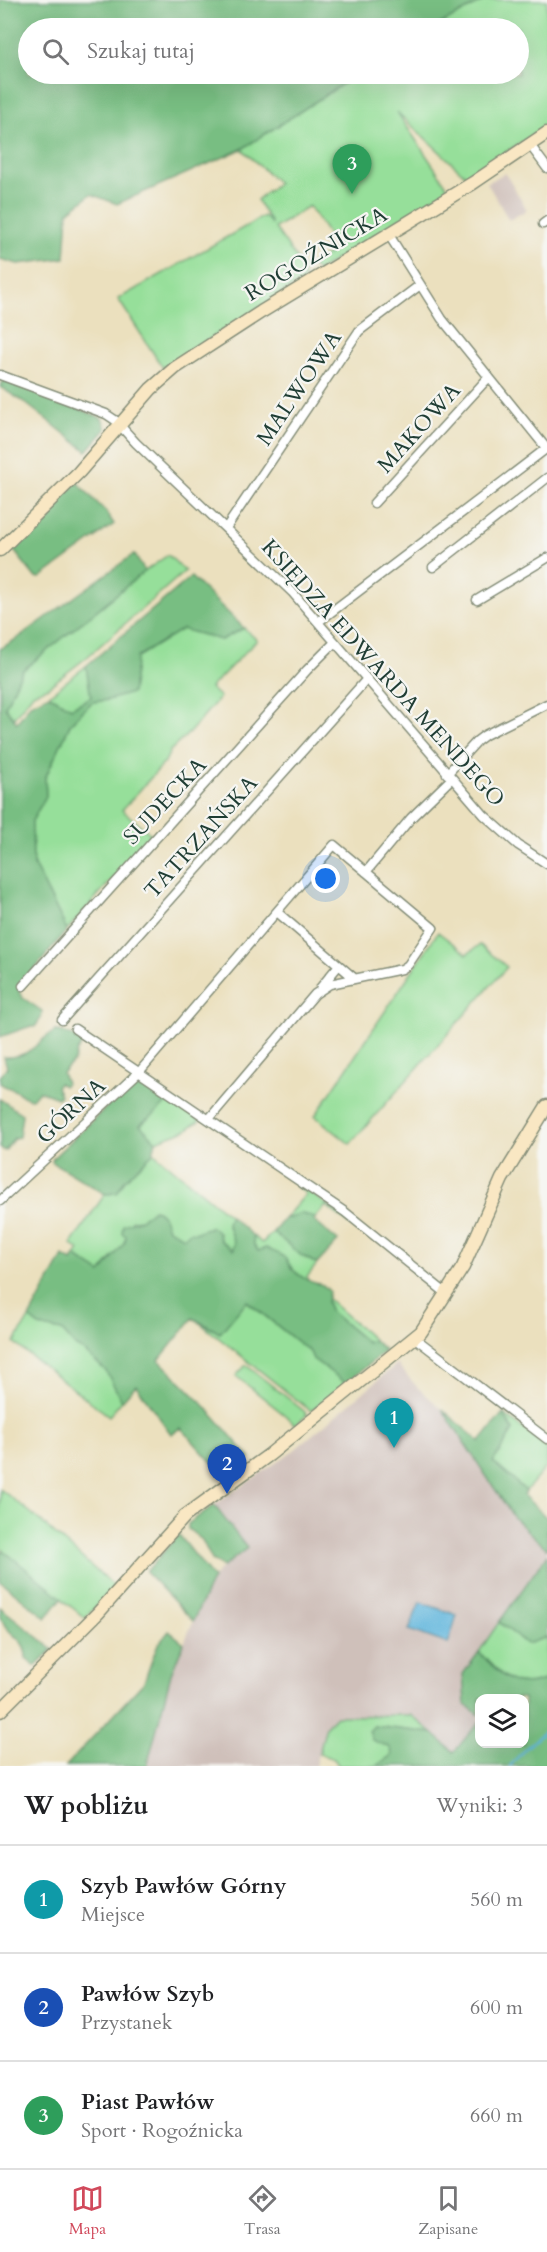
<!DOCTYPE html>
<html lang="pl">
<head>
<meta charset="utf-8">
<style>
  body { margin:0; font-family:Cardo,serif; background:#f6f6f6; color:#202124 }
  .controls { position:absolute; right:18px; bottom:18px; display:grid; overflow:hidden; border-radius:12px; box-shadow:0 6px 24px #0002 }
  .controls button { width:54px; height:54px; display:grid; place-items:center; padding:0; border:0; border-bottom:2px solid #e0e0e0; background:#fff; color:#202124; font:30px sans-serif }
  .you { position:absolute; left:326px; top:879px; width:21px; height:21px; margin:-15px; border:4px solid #fff; border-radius:50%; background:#1a73e8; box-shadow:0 0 0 9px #1a73e833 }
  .badge { display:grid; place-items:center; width:39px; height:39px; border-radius:50%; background:#d1495b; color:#fff; font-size:20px; font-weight:700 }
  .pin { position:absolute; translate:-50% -50px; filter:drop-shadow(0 2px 3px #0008) }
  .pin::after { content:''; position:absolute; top:32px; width:21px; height:18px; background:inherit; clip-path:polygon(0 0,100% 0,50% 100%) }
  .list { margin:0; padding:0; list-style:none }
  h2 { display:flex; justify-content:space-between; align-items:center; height:78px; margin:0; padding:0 24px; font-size:26px }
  h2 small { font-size:20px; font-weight:400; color:#757577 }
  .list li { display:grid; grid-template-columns:39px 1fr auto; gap:18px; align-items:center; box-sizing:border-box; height:108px; padding:0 24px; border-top:2px solid #e0e0e0 }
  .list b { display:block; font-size:22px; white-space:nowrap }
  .list p { margin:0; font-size:20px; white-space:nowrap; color:#757577 }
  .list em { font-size:20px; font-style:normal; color:#757577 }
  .icon { flex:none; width:33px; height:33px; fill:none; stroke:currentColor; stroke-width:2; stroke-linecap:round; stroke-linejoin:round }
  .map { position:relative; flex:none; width:547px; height:1766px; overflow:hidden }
  .search { position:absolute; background:#fff; box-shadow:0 6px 24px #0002; left:18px; right:18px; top:18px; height:66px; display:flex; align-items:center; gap:15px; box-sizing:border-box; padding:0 21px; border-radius:33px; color:#757577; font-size:22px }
  .sheet { height:402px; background:#fff }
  nav { display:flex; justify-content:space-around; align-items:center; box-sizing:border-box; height:84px; border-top:2px solid #e0e0e0; background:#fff; font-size:16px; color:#757577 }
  nav a { display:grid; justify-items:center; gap:3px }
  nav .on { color:#d1495b }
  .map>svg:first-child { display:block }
</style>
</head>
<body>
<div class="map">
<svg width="547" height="1766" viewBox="0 0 547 1766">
  <rect width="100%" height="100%" fill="#f6f6f2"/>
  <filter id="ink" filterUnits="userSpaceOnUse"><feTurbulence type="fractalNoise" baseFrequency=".0167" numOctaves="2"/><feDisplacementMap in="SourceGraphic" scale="12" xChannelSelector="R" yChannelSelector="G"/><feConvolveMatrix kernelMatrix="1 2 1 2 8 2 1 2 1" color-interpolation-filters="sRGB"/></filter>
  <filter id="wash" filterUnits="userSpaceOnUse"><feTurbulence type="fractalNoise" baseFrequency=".008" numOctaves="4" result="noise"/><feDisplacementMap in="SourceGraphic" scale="24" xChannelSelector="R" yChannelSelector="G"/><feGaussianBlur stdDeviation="1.35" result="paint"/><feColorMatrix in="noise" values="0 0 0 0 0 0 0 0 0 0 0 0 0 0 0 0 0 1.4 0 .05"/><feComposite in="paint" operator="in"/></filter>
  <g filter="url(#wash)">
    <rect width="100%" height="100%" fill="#ebe0be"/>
    <path fill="#cfc0ba" d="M 505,173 L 527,210 L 509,220 L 487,183 Z
      M 397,1364 L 417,1387 L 442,1409 L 514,1518 L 547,1549 L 547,1555 L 463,1674 L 465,1703 L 479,1715 L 479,1722 L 454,1752 L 411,1715 L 336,1716 L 326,1726 L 315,1766 L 147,1766 L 171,1674 L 210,1581 L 228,1561 L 246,1548 L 214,1505 L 293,1451 Z"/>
    <path fill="#96df9a" stroke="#5a8e67" stroke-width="1.5" d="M 485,0 L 547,0 L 547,126 L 467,177 L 397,112 L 449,189 L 318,271 L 310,265 L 337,248 L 309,206 L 275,228 L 303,268 L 304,280 L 163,368 L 118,299 L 264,216 L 272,224 L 257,200 L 278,183 L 242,149 L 358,74 L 518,74 L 518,28 L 433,28 Z
      M 168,555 L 185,571 L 86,658 L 48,687 L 33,693 L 14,718 L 5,707 L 22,671 L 145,571 Z
      M 244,628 L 257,640 L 210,688 L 220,697 L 190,732 L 170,751 L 165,762 L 122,810 L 152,835 L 67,930 L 33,863 L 32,821 L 46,796 L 45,778 L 71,723 L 92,702 L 108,700 L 137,657 L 182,629 L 221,640 Z
      M 86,666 L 91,697 L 71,708 L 49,695 Z
      M 438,932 L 467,954 L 480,945 L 507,967 L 350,1144 L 315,1116 Z
      M 169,1098 L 200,1120 L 186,1130 L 156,1141 L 140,1126 C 150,1115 162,1111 169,1098 Z
      M 153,1152 L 230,1216 L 227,1223 L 234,1243 L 233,1250 L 220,1240 L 219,1232 L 195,1233 L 184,1237 L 168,1229 C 165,1219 163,1214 154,1209 L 141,1219 L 132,1220 L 122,1248 L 107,1264 L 101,1274 L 75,1256 L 79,1250 L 71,1244 L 105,1194 L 117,1193 L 124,1181 Z
      M 299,1185 L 353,1223 L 351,1225 L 326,1206 L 315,1218 L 308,1215 L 285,1218 L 306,1194 L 297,1187 Z
      M 273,1232 L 302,1256 L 317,1264 L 307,1277 L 309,1282 L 293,1270 L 286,1259 L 266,1248 L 258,1251 L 254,1245 L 253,1236 L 262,1243 Z
      M 328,1299 L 374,1340 L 368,1343 L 331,1312 L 327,1302 Z
      M 246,1301 L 310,1352 L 313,1359 L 346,1383 L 311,1411 L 196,1320 L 220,1333 Z
      M 29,1318 L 39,1326 L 62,1331 L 76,1347 L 84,1350 L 106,1371 L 122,1401 L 109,1416 L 14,1343 Z
      M 246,1365 L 304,1411 L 307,1415 L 295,1425 L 286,1416 L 236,1376 Z
      M 503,1413 L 547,1447 L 547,1466 L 526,1491 L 493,1462 L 513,1430 Z
      M 0,1489 L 30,1512 L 115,1587 L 85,1618 L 0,1548 Z
      M 499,1622 L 526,1644 L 547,1637 L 547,1679 C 513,1693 501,1675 479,1652 Z
      M 411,1715 L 432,1733 L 374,1726 L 384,1744 L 391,1748 L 392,1755 L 376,1766 L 339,1766 L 334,1759 L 319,1754 L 326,1726 L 336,1716 Z"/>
    <path fill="#78be82" stroke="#4c7e5b" stroke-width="1.5" d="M 0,0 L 485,0 L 433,28 L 28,28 L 28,74 L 358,74 L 242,149 L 117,204 L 91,194 L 68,212 L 65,258 L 18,264 L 0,259 Z
      M 5,379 L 102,418 L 106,429 L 87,451 L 24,402 L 0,387 Z
      M 77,482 L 106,512 L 114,524 L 40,578 L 35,577 L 12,548 Z
      M 134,554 L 145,571 L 22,671 L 5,707 L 17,723 L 30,704 L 49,695 L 71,708 L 91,697 L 86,666 L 191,577 L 244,628 L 221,640 L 182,629 L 137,657 L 132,693 L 108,700 L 92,702 L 71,723 L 45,778 L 46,796 L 32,821 L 33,863 L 67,930 L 20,987 L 19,992 L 23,998 L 42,1011 L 41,1018 L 35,1027 L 28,1027 L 0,1037 L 0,649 L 18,638 Z
      M 56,1031 C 64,1031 78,1038 82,1044 L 77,1051 L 74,1061 L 62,1073 L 66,1083 L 63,1086 L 59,1083 L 56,1087 L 60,1095 L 58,1098 L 39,1091 L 32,1099 C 22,1098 21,1093 14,1090 C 9,1087 5,1088 0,1083 L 0,1077 L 7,1067 L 4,1057 C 33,1058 35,1041 56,1031 Z
      M 136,1079 L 144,1079 L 169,1098 C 162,1111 151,1115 140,1125 L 156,1141 L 153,1153 L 124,1181 L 117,1193 L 105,1194 L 52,1162 L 53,1158 Z
      M 0,1099 L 22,1114 L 19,1137 L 14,1138 L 5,1151 L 0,1148 Z
      M 154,1209 C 164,1214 165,1219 168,1229 L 184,1237 L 190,1232 L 195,1233 C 207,1227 218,1223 220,1240 L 233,1250 L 234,1243 L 227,1223 L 230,1216 L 253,1236 L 254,1245 L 258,1251 L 266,1248 C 271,1251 279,1253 284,1257 C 288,1260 288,1265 292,1269 C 302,1279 310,1282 323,1285 L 329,1291 L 327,1302 L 331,1312 L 367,1343 L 374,1340 L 385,1351 L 346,1383 L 313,1359 L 310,1352 L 247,1301 L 220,1333 L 193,1318 L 159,1360 L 206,1407 L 250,1458 L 224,1476 L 181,1428 L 171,1434 L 136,1385 L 122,1401 L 106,1371 L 84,1351 L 76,1347 L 62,1331 L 39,1326 L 29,1318 L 63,1256 L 72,1261 L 75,1256 L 101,1273 L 125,1242 L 126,1236 L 122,1233 L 123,1225 L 141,1219 Z
      M 300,1213 L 315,1218 L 314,1221 L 338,1241 L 317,1264 L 302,1256 L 273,1232 L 285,1218 L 291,1218 Z
      M 442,1409 L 480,1442 L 503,1413 L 513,1430 L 493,1462 L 526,1491 L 523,1495 L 547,1518 L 547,1549 L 514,1518 Z
      M 214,1505 L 247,1548 L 223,1567 L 212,1560 L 202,1540 L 188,1529 L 188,1524 Z
      M 178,1535 L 180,1536 L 213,1578 L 193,1621 L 146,1572 Z
      M 3,1550 L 62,1598 L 46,1618 L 0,1581 L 0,1553 Z
      M 547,1555 L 547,1637 L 527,1644 L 499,1622 Z
      M 0,1607 L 53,1649 L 36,1666 L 26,1658 C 26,1632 0,1638 0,1607 Z
      M 169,1631 L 184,1643 L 171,1674 L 147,1766 L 66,1766 L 144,1682 L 157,1646 Z
      M 479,1652 C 501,1675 513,1693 547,1679 L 547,1766 L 376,1766 L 392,1755 L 391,1748 L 372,1740 L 369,1731 L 374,1726 L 432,1733 L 454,1752 L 479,1722 L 480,1744 L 524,1744 L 524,1698 L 480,1698 L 479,1715 L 465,1704 L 463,1674 Z"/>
    <path fill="#61b6dd" stroke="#407a88" stroke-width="1.5" d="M 420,1602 L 457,1615 L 448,1644 L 409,1630 Z"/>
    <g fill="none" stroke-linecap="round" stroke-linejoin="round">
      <path stroke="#61b6dd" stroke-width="2" d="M 510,1766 L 523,1751 L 547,1729"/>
    </g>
  </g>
  <g filter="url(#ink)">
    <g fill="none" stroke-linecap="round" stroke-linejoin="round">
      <defs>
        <path id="street" d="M 530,145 L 547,168
          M 543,224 L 547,221
          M 389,235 L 442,319 L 547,449
          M 0,375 L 106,414 L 115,420 L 136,443 L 292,592 L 484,815 L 518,845 L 547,864
          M 374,503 L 489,377
          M 226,528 L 359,331 L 420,285
          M 433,567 L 547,478
          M 477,600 L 547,558
          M 318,622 L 547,448
          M 447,774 L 477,741 L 485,735 L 547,704
          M 366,872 L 411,818 L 451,779
          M 277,912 L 354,978
          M 23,986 L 307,670 L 335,642
          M 321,987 L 339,965
          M 62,1020 L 367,679
          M 75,1029 L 345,1212 L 447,1294
          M 0,1201 L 140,1071 L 334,845 L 433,928 L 408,965 L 402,969 L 330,984 L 315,994 L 209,1119
          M 415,1338 L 547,1439"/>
        <path id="secondary" d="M 0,550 L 79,472 L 151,389 L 175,368 L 261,312 L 473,183 L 547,133
          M 0,1711 L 98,1613 L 185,1516 L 269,1455 L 421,1332 L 463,1267 L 502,1179 L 547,1106"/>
      </defs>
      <use href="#street" stroke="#858e79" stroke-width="11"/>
      <use href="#secondary" stroke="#858e79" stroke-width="15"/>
      <use href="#street" stroke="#fff" stroke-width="8"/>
      <use href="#secondary" stroke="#f9e7c3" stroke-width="12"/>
    </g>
  </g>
  <g text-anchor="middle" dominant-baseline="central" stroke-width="4.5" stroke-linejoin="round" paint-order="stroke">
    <g font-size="22" fill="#1f3d34" stroke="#f6f6f2">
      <text transform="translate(316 254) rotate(-31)">ROGOŹNICKA</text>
      <text transform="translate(299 388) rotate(-56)">MALWOWA</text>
      <text transform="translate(419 428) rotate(-48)">MAKOWA</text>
      <text transform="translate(383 673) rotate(48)">KSIĘDZA EDWARDA MENDEGO</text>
      <text transform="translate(165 801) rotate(-47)">SUDECKA</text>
      <text transform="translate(201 837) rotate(-48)">TATRZAŃSKA</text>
      <text transform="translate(71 1111) rotate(-43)">GÓRNA</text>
    </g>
  </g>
</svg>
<div class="controls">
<button><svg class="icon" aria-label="layers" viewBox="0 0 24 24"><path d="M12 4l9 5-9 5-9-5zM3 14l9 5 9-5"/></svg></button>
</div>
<div class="you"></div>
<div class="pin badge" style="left:394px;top:1448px;background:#0f9aa8">1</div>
<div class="pin badge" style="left:227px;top:1494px;background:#1a4fb4">2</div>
<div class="pin badge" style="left:352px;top:194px;background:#2e9e5b">3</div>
<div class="search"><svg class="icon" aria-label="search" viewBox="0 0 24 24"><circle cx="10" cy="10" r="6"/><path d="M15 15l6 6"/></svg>Szukaj tutaj</div>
</div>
<section class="sheet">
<h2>W pobliżu<small>Wyniki: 3</small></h2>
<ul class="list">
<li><span class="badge" style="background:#0f9aa8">1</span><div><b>Szyb Pawłów Górny</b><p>Miejsce</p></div><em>560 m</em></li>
<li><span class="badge" style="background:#1a4fb4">2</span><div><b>Pawłów Szyb</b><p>Przystanek</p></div><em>600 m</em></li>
<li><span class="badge" style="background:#2e9e5b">3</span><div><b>Piast Pawłów</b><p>Sport · Rogoźnicka</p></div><em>660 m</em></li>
</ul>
</section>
<nav>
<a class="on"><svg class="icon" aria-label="map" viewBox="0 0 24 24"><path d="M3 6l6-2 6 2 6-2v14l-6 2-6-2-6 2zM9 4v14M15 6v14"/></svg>Mapa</a>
<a><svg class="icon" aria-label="directions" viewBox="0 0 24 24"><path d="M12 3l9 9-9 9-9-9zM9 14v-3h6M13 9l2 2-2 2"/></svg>Trasa</a>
<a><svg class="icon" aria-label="saved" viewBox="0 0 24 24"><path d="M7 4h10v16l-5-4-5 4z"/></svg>Zapisane</a>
</nav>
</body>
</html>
